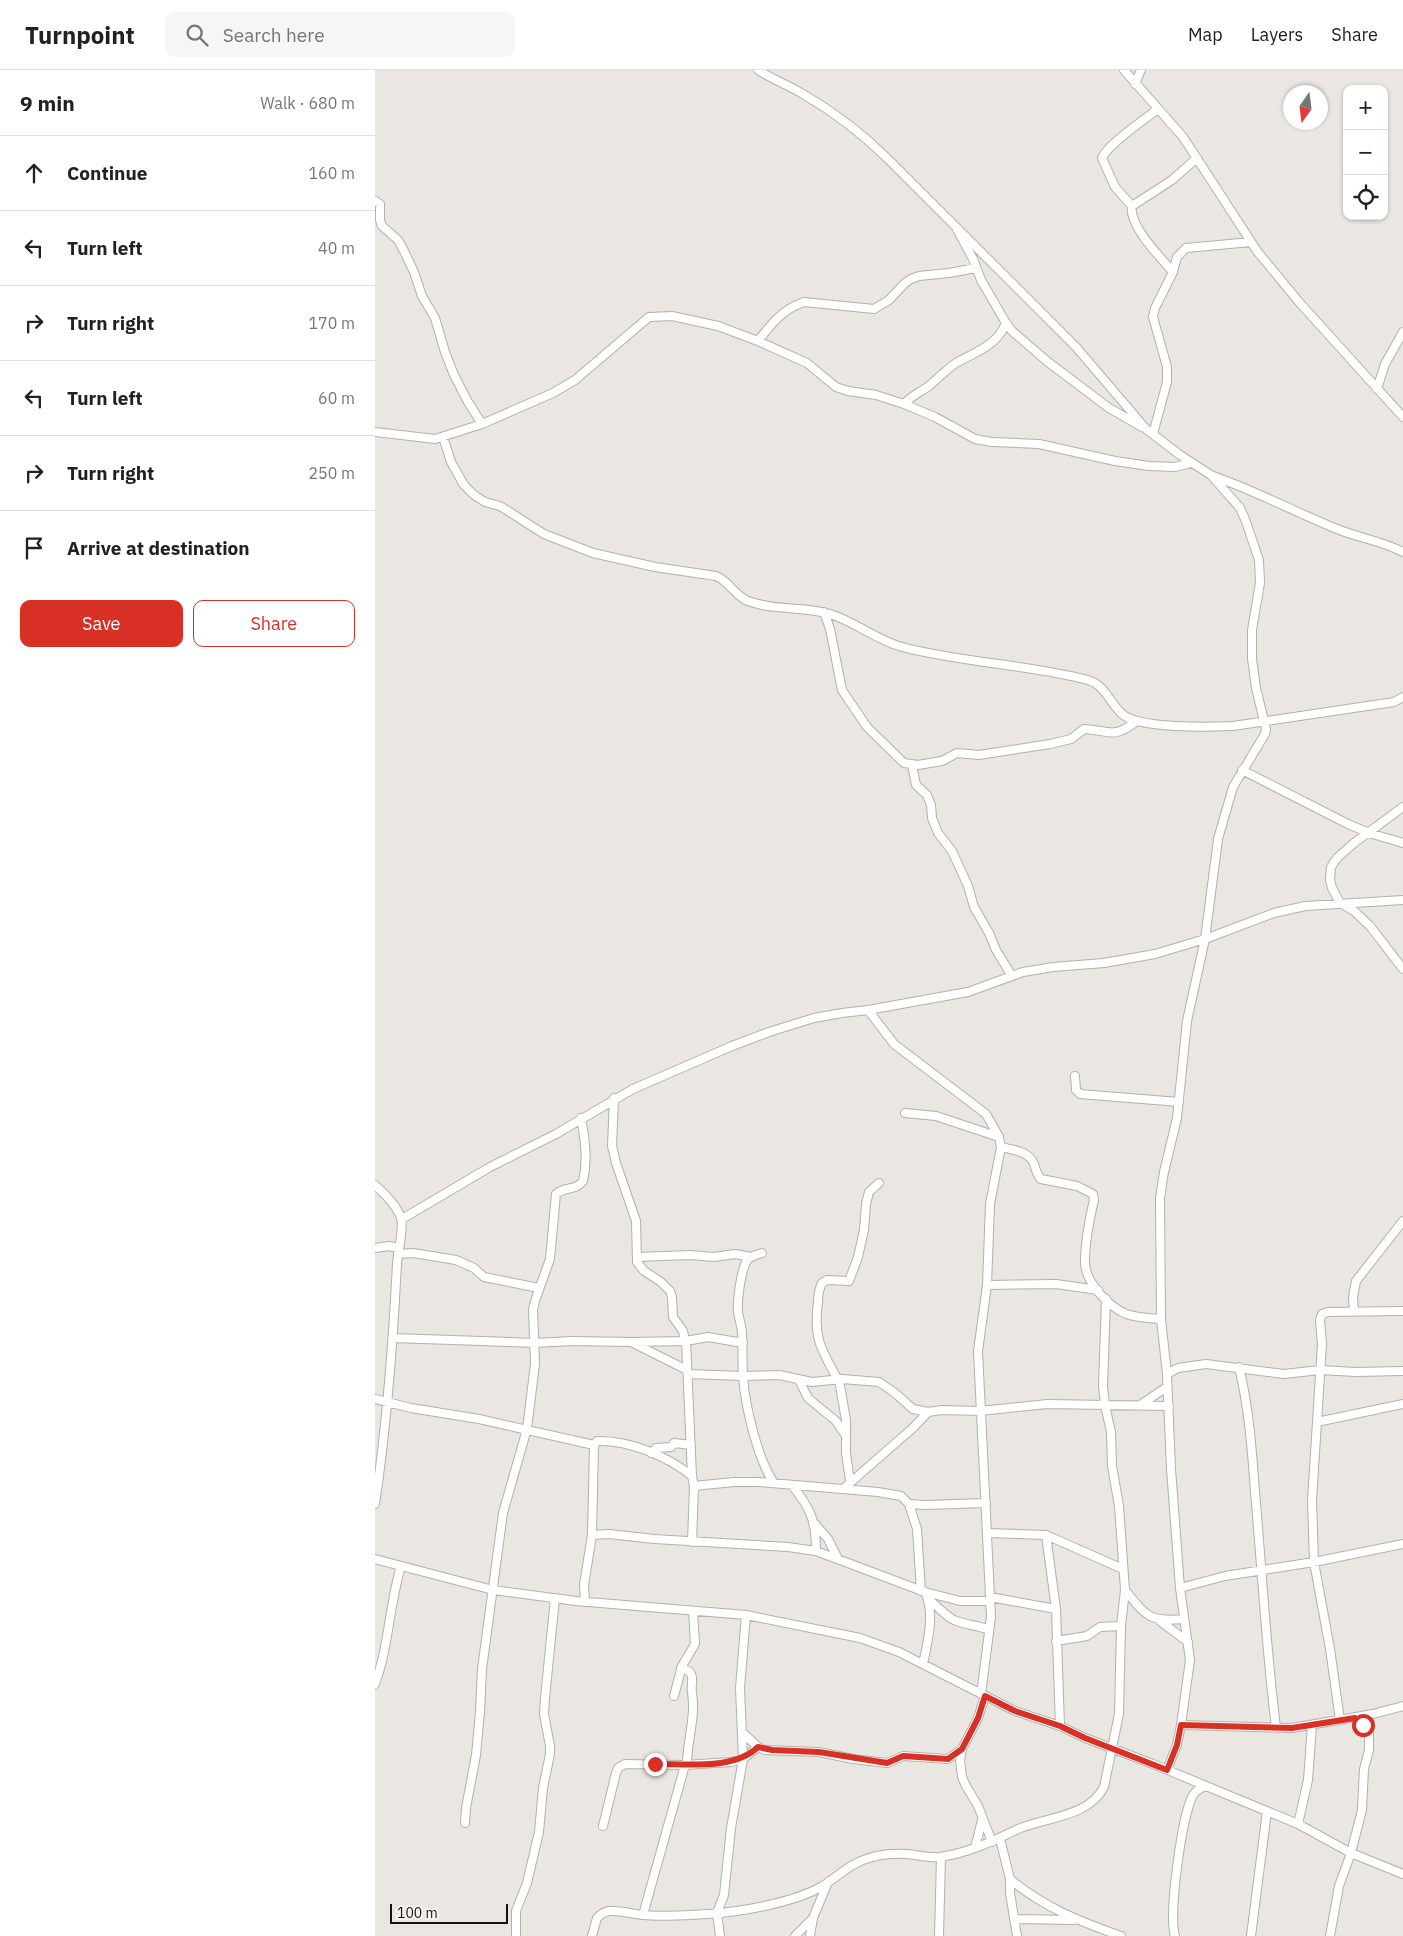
<!DOCTYPE html>
<html lang="en">
<head>
<meta charset="utf-8">
<style>
  body { margin:0; font-family:"IBM Plex Sans",sans-serif; background:#f6f6f6; color:#202124 }
  .controls { position:absolute; right:15px; top:15px; display:grid; overflow:hidden; border-radius:10px; box-shadow:0 1px 4px #0004 }
  .controls button { width:45px; height:45px; display:grid; place-items:center; padding:0; border:0; border-bottom:1px solid #e0e0e0; background:#fff; color:#202124; font:25px sans-serif }
  .compass { position:absolute; left:908px; top:15px; width:45px; height:45px; border-radius:50%; background:#fff; box-shadow:0 1px 4px #0004; rotate:194deg }
  .scale { position:absolute; left:15px; bottom:12px; width:118px; box-sizing:border-box; padding-left:5px; border:2px solid #161513; border-top:0; font-size:14px; line-height:18px; white-space:nowrap; color:#161513; -webkit-text-stroke:4px #f7f3f0; paint-order:stroke }
  .stop { position:absolute; width:15px; height:15px; margin:-11px; border:4px solid #d93025; border-radius:50%; background:#fff }
  .stop.end { background:#d93025; border-color:#fff; box-shadow:0 1px 5px #0008 }
  .list { margin:0; padding:0; list-style:none }
  h2 { display:flex; justify-content:space-between; align-items:center; height:65px; margin:0; padding:0 20px; font-size:21px }
  h2 small { font-size:16px; font-weight:400; color:#757577 }
  .list li { display:grid; grid-template-columns:32px 1fr auto; gap:15px; align-items:center; box-sizing:border-box; height:75px; padding:0 20px; border-top:1px solid #e0e0e0 }
  .list b { display:block; font-size:19px; white-space:nowrap }
  .list em { font-size:16px; font-style:normal; color:#757577 }
  .actions { display:flex; gap:10px; padding:15px 20px }
  .actions a { flex:1; padding:11px 0; border:1px solid #d93025; border-radius:10px; text-align:center; font-size:18px; color:#d93025 }
  .actions .main { background:#d93025; color:#fff }
  .icon { flex:none; width:28px; height:28px; fill:none; stroke:currentColor; stroke-width:2; stroke-linecap:round; stroke-linejoin:round }
  .map { position:relative; flex:none; width:1028px; height:1866px; overflow:hidden }
  header { display:flex; align-items:center; gap:30px; box-sizing:border-box; height:70px; padding:0 25px; background:#fff; border-bottom:1px solid #e0e0e0 }
  header strong { font-size:24px }
  nav { display:flex; gap:28px; margin-inline-start:auto; font-size:18px }
  .search { width:350px; height:45px; background:#f6f6f6; display:flex; align-items:center; gap:12px; box-sizing:border-box; padding:0 18px; border-radius:10px; color:#757577; font-size:19px }
  main { display:flex }
  aside { flex:1; background:#fff }
  .map>svg:first-child { display:block }
</style>
</head>
<body>
<header>
<strong>Turnpoint</strong>
<div class="search"><svg class="icon" aria-label="search" viewBox="0 0 24 24"><circle cx="10" cy="10" r="6"/><path d="M15 15l6 6"/></svg>Search here</div>
<nav><a>Map</a><a>Layers</a><a>Share</a></nav>
</header>
<main>
<aside>
<h2>9 min<small>Walk · 680 m</small></h2>
<ul class="list">
<li><svg class="icon" aria-label="ahead" viewBox="0 0 24 24"><path d="M12 20V5M6 11l6-6 6 6"/></svg><div><b>Continue</b></div><em>160 m</em></li>
<li><svg class="icon" aria-label="left" viewBox="0 0 24 24"><path d="M17 20v-9H6M10 6l-5 5 5 5"/></svg><div><b>Turn left</b></div><em>40 m</em></li>
<li><svg class="icon" aria-label="right" viewBox="0 0 24 24"><path d="M7 20v-9h11M14 6l5 5-5 5"/></svg><div><b>Turn right</b></div><em>170 m</em></li>
<li><svg class="icon" aria-label="left" viewBox="0 0 24 24"><path d="M17 20v-9H6M10 6l-5 5 5 5"/></svg><div><b>Turn left</b></div><em>60 m</em></li>
<li><svg class="icon" aria-label="right" viewBox="0 0 24 24"><path d="M7 20v-9h11M14 6l5 5-5 5"/></svg><div><b>Turn right</b></div><em>250 m</em></li>
<li><svg class="icon" aria-label="arrive" viewBox="0 0 24 24"><path d="M6 21V4h12l-3 4 3 4H6"/></svg><div><b>Arrive at destination</b></div></li>
</ul>
<div class="actions"><a class="main">Save</a><a>Share</a></div>
</aside>
<div class="map">
<svg width="1028" height="1866" viewBox="0 0 1028 1866">
  <rect width="100%" height="100%" fill="#eae6e2"/>
  <g fill="none" stroke-linecap="round" stroke-linejoin="round">
    <defs>
      <path id="minor" d="M 383,0 C 397,9 413,15 428,24 C 459,42 488,64 514,90 L 701,277 L 771,359 L 805,385 L 836,405 L 865,438 L 870,449 L 884,490 L 885,513 L 877,560 L 877,589 L 881,618 L 891,659 L 890,664 L 858,717 L 843,769 L 830,869 L 812,951 L 802,1048 L 789,1102 L 785,1128 L 786,1249 L 792,1304 L 796,1399 L 805,1518 L 815,1590 L 806,1655 L 802,1675 L 792,1700
        M 749,0 L 808,67 L 882,181 L 924,232 L 1028,347
        M 760,14 L 766,0
        M 0,131 L 5,134 L 5,150 L 7,156 L 23,170 L 29,181 L 39,202 L 47,226 L 60,248 L 70,282 L 79,305 L 93,332 L 107,354
        M 757,136 L 740,117 L 727,88 C 733,74 770,49 783,39
        M 582,159 L 598,189 L 606,210 L 631,253 L 637,261 L 673,292 L 734,338 L 767,357
        M 798,202 C 786,188 753,155 757,136 L 797,110 L 822,88
        M 383,271 C 397,253 408,239 429,232 L 499,239 L 514,230 L 530,213 L 536,209 L 544,206 L 574,203 L 601,198
        M 1002,319 L 1010,294 L 1028,262
        M 529,334 C 537,325 546,322 554,316 C 563,308 571,300 581,293 C 600,282 622,276 631,253
        M 0,362 L 60,369 L 107,354 L 178,323 L 200,310 L 274,247 L 297,246 L 343,256 L 383,271 L 432,293 L 461,317 L 473,321 L 501,325 L 529,334 L 560,347 L 600,369 L 617,372 L 664,374 L 740,391 L 774,396 L 800,397 L 816,393
        M 778,364 L 792,312 L 792,297 L 778,247 L 780,238 L 798,202 L 802,187 L 811,178 L 876,172
        M 68,367 L 76,392 L 89,415 L 99,425 L 110,432 L 125,436 L 169,464 L 218,483 L 280,497 L 341,506 C 354,511 360,526 373,531 C 400,541 429,536 455,544 C 481,552 501,570 527,577 C 588,593 652,594 713,610 C 730,615 735,633 747,644 C 764,659 835,657 858,656 L 1019,632 L 1028,627
        M 838,406 C 881,421 920,442 962,459 C 984,468 1007,471 1028,482
        M 449,542 L 455,559 L 467,620 L 492,657 L 529,693 L 543,695 L 567,691 L 582,683 L 604,685 L 675,674 L 696,669 L 709,659 C 735,660 737,670 762,651
        M 537,695 L 541,715 L 552,725 L 556,735 L 557,748 L 563,763 L 577,781 L 593,816 L 599,837 L 614,863 L 621,880 L 637,906
        M 867,700 L 973,754 L 994,763 L 1028,773
        M 1028,737 L 979,773 L 962,788 L 956,797 L 955,810 L 957,818 L 965,833 L 979,841 L 995,856 L 1028,899
        M 493,940 L 519,974 L 611,1044 L 624,1067 L 626,1077 L 615,1134 L 612,1215 L 603,1281 L 616,1547 L 606,1624
        M 700,1006 L 701,1020 L 705,1024 L 804,1032
        M 239,1028 L 237,1076 L 241,1093 L 261,1151 L 262,1192 L 269,1201 L 286,1212 L 295,1221 L 297,1227 L 298,1247 L 308,1261 L 310,1271
        M 530,1043 L 561,1046 L 624,1067
        M 626,1077 C 638,1080 654,1081 659,1094 C 661,1100 662,1105 666,1109 L 702,1116 L 718,1124 L 719,1130 C 715,1147 710,1175 710,1192 C 710,1212 733,1236 751,1244 C 762,1248 775,1248 786,1249
        M 0,1115 C 9,1123 22,1136 26,1148 C 29,1156 23,1183 22,1193 C 18,1273 12,1354 0,1434
        M 27,1149 L 115,1097 L 181,1064 L 258,1019 L 357,976 L 394,962 L 439,948 L 467,943 L 493,940 L 593,922 L 648,902 L 678,897 L 729,893 L 780,884 L 830,869 L 899,843 L 930,836 L 1028,830
        M 0,1178 L 14,1176 L 23,1178
        M 387,1183 C 381,1185 374,1186 371,1192 C 366,1202 362,1230 363,1242 C 364,1249 367,1257 367,1264 C 368,1278 367,1293 368,1307 C 370,1335 383,1391 399,1413
        M 23,1184 L 38,1183 L 81,1190 L 99,1198 L 109,1207 L 164,1218
        M 262,1187 L 315,1185 L 339,1187 L 360,1184 L 376,1187
        M 612,1215 L 681,1214 L 723,1220
        M 979,1242 L 978,1227 L 981,1211 L 1028,1151
        M 18,1268 L 160,1273 L 197,1271 L 256,1272 L 311,1271 L 333,1267 L 368,1273
        M 311,1271 L 317,1406 L 319,1416 L 317,1472
        M 258,1273 L 312,1300
        M 864,1297 C 874,1338 877,1380 880,1422 C 887,1500 891,1579 901,1657
        M 313,1304 L 368,1306 L 404,1305 L 437,1312 L 467,1309 L 504,1312 L 520,1323 L 538,1339 L 553,1342 L 567,1340 L 605,1341 L 672,1334 L 794,1336
        M 792,1304 L 803,1298 L 831,1294 L 909,1304 L 945,1300 L 981,1302 L 1028,1301
        M 424,1310 L 433,1328 L 461,1351 L 471,1366
        M 463,1310 C 446,1279 438,1268 443,1232 C 443,1225 444,1219 447,1213 L 452,1210 L 474,1211 L 483,1187 L 489,1160 L 491,1134 L 494,1122 L 504,1113
        M 464,1310 L 471,1350 L 471,1383 L 475,1411
        M 0,1329 L 36,1338 L 104,1349 L 219,1375 L 217,1465 L 209,1515 L 210,1532
        M 765,1335 L 792,1317
        M 942,1352 L 1028,1334
        M 219,1375 L 222,1371 C 254,1370 292,1386 317,1406
        M 276,1383 L 281,1378 L 296,1377 L 299,1373 L 316,1375
        M 417,1415 C 436,1439 441,1451 441,1481
        M 319,1416 L 359,1412 L 384,1412 L 503,1422 L 526,1426 L 534,1434 L 542,1459 L 546,1521
        M 468,1419 L 539,1357 L 553,1342
        M 534,1434 L 550,1435 L 611,1433
        M 440,1454 L 453,1469 L 463,1489
        M 613,1463 L 671,1465 L 748,1499
        M 217,1465 L 234,1464 L 279,1469 L 413,1477 L 441,1481 L 550,1522 L 585,1531 L 615,1531
        M 671,1465 L 681,1539 L 685,1656
        M 0,1489 L 118,1520 L 201,1531 L 371,1545 L 485,1568 L 524,1582 L 640,1641 L 685,1656 L 710,1668 L 778,1694 L 923,1754 L 976,1783 L 1028,1804
        M 805,1518 L 850,1506 L 939,1492 L 1028,1474
        M 750,1520 C 772,1547 774,1552 809,1549
        M 615,1527 L 681,1539
        M 554,1530 C 563,1536 569,1545 579,1550 C 590,1555 603,1555 614,1560
        M 785,1551 L 813,1572
        M 681,1571 L 712,1566 L 725,1557 L 746,1556
        M 548,1594 C 553,1571 560,1543 550,1522
        M 306,1598 C 323,1602 315,1612 317,1623 C 321,1647 312,1670 312,1695
        M 0,1614 C 14,1576 14,1536 26,1496
        M 299,1626 L 307,1596 L 320,1574 L 318,1541
        M 610,1626 L 603,1648 L 587,1679 L 585,1690 L 587,1707 L 591,1716 L 603,1736 L 617,1772
        M 965,1650 L 955,1579 L 939,1492 L 937,1430 L 947,1274 L 945,1250 L 947,1244 L 953,1242 L 1028,1241
        M 806,1655 L 917,1658 L 998,1644 L 1028,1636
        M 368,1663 L 383,1677 L 390,1680 L 444,1682 L 478,1689 L 512,1693 L 528,1686 L 573,1689 L 587,1679
        M 90,1753 L 91,1738 L 101,1685 L 105,1642 L 107,1599 L 128,1443 L 152,1359 L 160,1294 L 158,1239 L 161,1228 L 175,1189 L 181,1124 C 190,1116 201,1121 208,1111 C 213,1090 210,1069 206,1048
        M 923,1754 L 933,1710 L 937,1655
        M 228,1756 L 241,1703 L 243,1698 L 250,1694 L 310,1695 L 356,1692 L 368,1689 L 383,1677
        M 625,1769 L 635,1809 L 635,1823 L 642,1866
        M 600,1778 L 607,1750
        M 635,1809 C 668,1837 706,1852 746,1866
        M 268,1845 L 310,1695
        M 639,1849 L 699,1850
        M 141,1866 L 141,1841 L 152,1813 L 164,1762 L 168,1718 L 175,1684 L 175,1676 L 169,1644 L 170,1628 L 180,1528
        M 217,1866 L 222,1848 C 225,1845 229,1842 234,1841 C 246,1840 257,1844 268,1845 C 289,1847 311,1845 332,1844 C 365,1842 417,1833 446,1817 C 463,1807 475,1793 494,1788 C 506,1784 519,1783 532,1784 C 543,1785 554,1788 565,1787 C 593,1783 618,1771 643,1759 C 671,1747 714,1747 729,1717 L 744,1644 L 746,1556 L 750,1520 L 744,1436 L 737,1396 L 736,1362 L 730,1335 L 728,1316 L 731,1229
        M 345,1866 L 342,1843 L 349,1825 L 356,1758 L 368,1689 L 365,1618 L 371,1545
        M 420,1866 L 438,1848
        M 435,1866 L 438,1848 L 453,1812
        M 564,1866 L 566,1787
        M 800,1866 C 793,1845 807,1745 818,1725 C 821,1721 825,1718 830,1716
        M 876,1866 L 892,1741
        M 955,1866 L 964,1816 L 976,1783 L 987,1740 L 989,1699 L 994,1680 L 994,1662 L 980,1648"/>
    </defs>
    <use href="#minor" stroke="#b4b0ac" stroke-width="10"/>
    <use href="#minor" stroke="#fff" stroke-width="8"/>
  </g>
  <g fill="none" stroke-linecap="round" stroke-linejoin="round">
    <path stroke="#d93025" stroke-width="6" d="M 280,1694 C 312,1694 359,1700 383,1677 L 397,1680 L 444,1682 L 512,1693 L 528,1686 L 573,1689 L 587,1679 L 603,1648 L 610,1626 L 640,1641 L 685,1656 L 710,1668 L 792,1700 L 802,1675 L 806,1655 L 917,1658 L 980,1648 L 988,1655"/>
  </g>
</svg>
<div class="controls">
<button>+</button>
<button>−</button>
<button><svg class="icon" aria-label="locate" viewBox="0 0 24 24"><circle cx="12" cy="12" r="6"/><path d="M12 2v4M12 18v4M2 12h4M18 12h4"/></svg></button>
</div>
<svg class="compass" viewBox="-18 -18 36 36"><path d="M0-13l5 13h-10z" fill="#e53935"/><path d="M0 13l5-13h-10z" fill="#757577"/></svg>
<div class="scale">100 m</div>
<div class="stop" style="left:988px;top:1655px"></div>
<div class="stop end" style="left:280px;top:1694px"></div>
</div>
</main>
</body>
</html>
